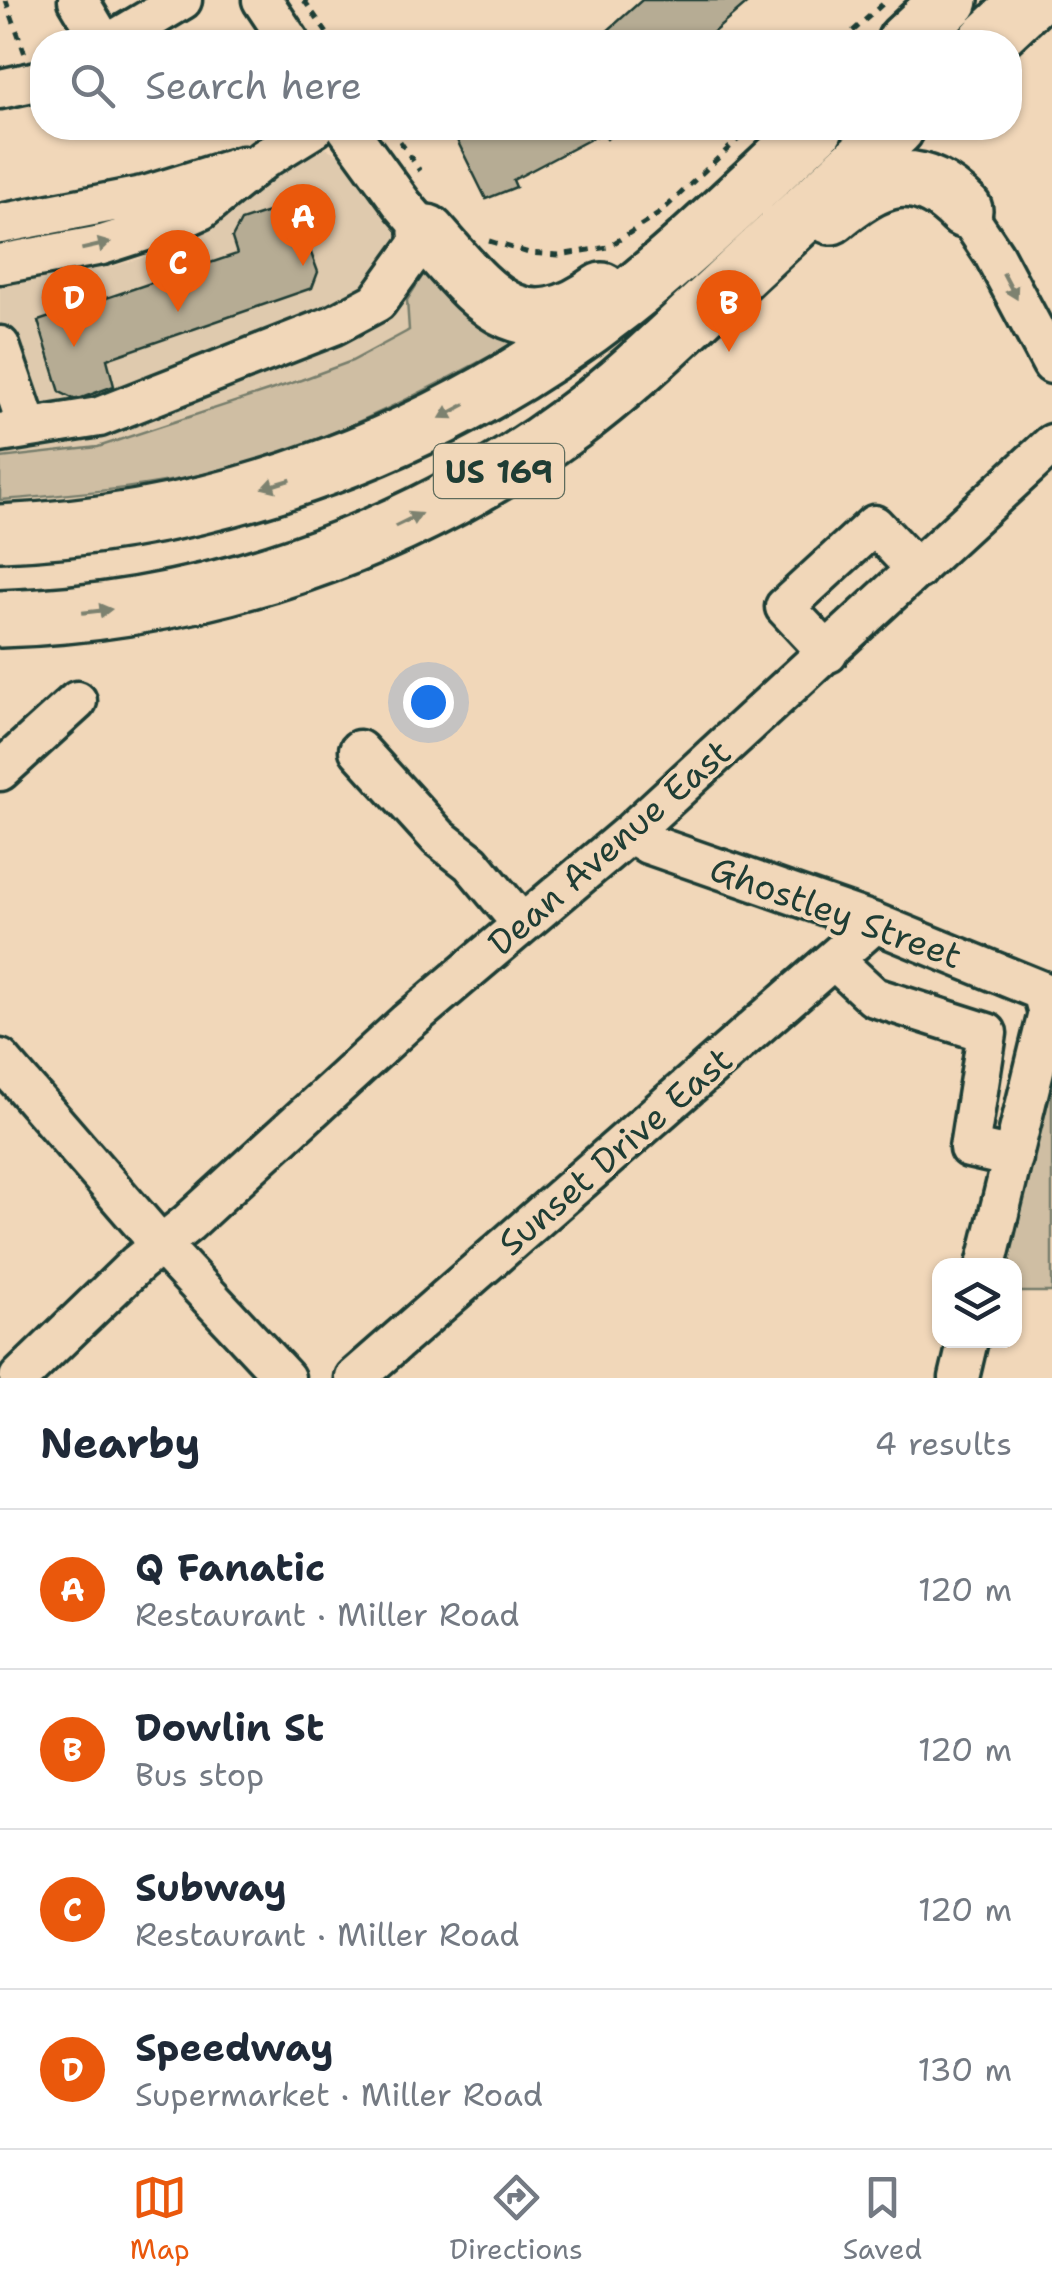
<!DOCTYPE html>
<html lang="en">
<head>
<meta charset="utf-8">
<style>
  body { margin:0; font-family:"Shantell Sans",sans-serif; background:#f2f2f3; color:#1f2937 }
  .controls { position:absolute; right:30px; bottom:30px; display:grid; overflow:hidden; border-radius:20px; box-shadow:0 2px 8px #0004 }
  .controls button { width:90px; height:90px; display:grid; place-items:center; padding:0; border:0; border-bottom:2px solid #e0e1e3; background:#fff; color:#1f2937; font:50px sans-serif }
  .you { position:absolute; left:428px; top:702px; width:35px; height:35px; margin:-25px; border:8px solid #fff; border-radius:50%; background:#1a73e8; box-shadow:0 0 0 15px #1a73e833 }
  .badge { display:grid; place-items:center; width:65px; height:65px; border-radius:50%; background:#ea580c; color:#fff; font-size:32px; font-weight:700 }
  .pin { position:absolute; translate:-50% -82px; filter:drop-shadow(0 2px 5px #0008) }
  .pin::after { content:''; position:absolute; top:52px; width:35px; height:30px; background:inherit; clip-path:polygon(0 0,100% 0,50% 100%) }
  .list { margin:0; padding:0; list-style:none }
  h2 { display:flex; justify-content:space-between; align-items:center; height:130px; margin:0; padding:0 40px; font-size:42px }
  h2 small { font-size:32px; font-weight:400; color:#747a83 }
  .list li { display:grid; grid-template-columns:65px 1fr auto; gap:30px; align-items:center; box-sizing:border-box; height:160px; padding:0 40px; border-top:2px solid #e0e1e3 }
  .list b { display:block; font-size:38px; white-space:nowrap }
  .list p { margin:0; font-size:32px; white-space:nowrap; color:#747a83 }
  .list em { font-size:32px; font-style:normal; color:#747a83 }
  .icon { flex:none; width:55px; height:55px; fill:none; stroke:currentColor; stroke-width:2; stroke-linecap:round; stroke-linejoin:round }
  .map { position:relative; flex:none; width:1052px; height:1378px; overflow:hidden }
  .search { position:absolute; background:#fff; box-shadow:0 2px 8px #0004; left:30px; right:30px; top:30px; height:110px; display:flex; align-items:center; gap:25px; box-sizing:border-box; padding:0 35px; border-radius:40px; color:#747a83; font-size:38px }
  .sheet { height:770px; background:#fff }
  nav { display:flex; justify-content:space-around; align-items:center; box-sizing:border-box; height:140px; border-top:2px solid #e0e1e3; background:#fff; font-size:28px; color:#747a83 }
  nav a { display:grid; justify-items:center; gap:5px }
  nav .on { color:#ea580c }
  .map>svg:first-child { display:block }
</style>
</head>
<body>
<div class="map">
<svg width="1052" height="1378" viewBox="0 0 1052 1378">
  <rect width="100%" height="100%" fill="#f1d7b9"/>
  <filter id="ink" filterUnits="userSpaceOnUse"><feTurbulence type="fractalNoise" baseFrequency=".01" numOctaves="2"/><feDisplacementMap in="SourceGraphic" scale="20" xChannelSelector="R" yChannelSelector="G"/><feConvolveMatrix kernelMatrix="1 2 1 2 8 2 1 2 1" color-interpolation-filters="sRGB"/></filter>
  <g filter="url(#ink)">
    <path fill="#dfcaae" d="M 315,148 L 326,148 L 342,157 L 433,259 L 418,395 L 334,432 L 247,464 L 74,495 L 0,500 L 0,284 L 55,263 L 111,267 L 179,247 L 208,218 Z"/>
    <path fill="#cfbea3" stroke="#777e6c" stroke-width="2.5" d="M 433,259 L 518,341 C 431,388 343,435 248,463 C 172,486 79,494 0,500 L 0,458 L 98,447 L 301,380 L 352,361 L 406,332 L 409,330 L 407,300 Z
      M 1052,1071 L 1052,1292 L 1015,1292 L 1014,1266 L 1006,1266 Z"/>
    <path fill="#b6ac94" stroke="#1f3d34" stroke-width="2.5" d="M 642,0 L 751,0 L 702,42 L 596,41 Z
      M 451,128 L 618,128 L 607,139 L 602,133 L 513,180 L 516,187 L 486,199 Z
      M 293,204 L 318,272 L 312,288 L 107,359 L 114,386 L 76,400 L 60,392 L 38,321 L 237,254 L 232,238 L 241,221 Z"/>
    <g fill="none" stroke-linecap="round" stroke-linejoin="round">
      <defs>
        <path id="minor" d="M 78,0 L 103,42
          M 262,0 L 290,42
          M 111,42 L 182,0
          M 0,89 L 42,80
          M 964,210 L 994,255 L 1052,364
          M 0,224 L 148,195 L 242,166
          M 0,264 L 102,245 L 177,221 L 201,210 L 264,159 L 314,128
          M 0,346 L 28,428
          M 0,433 L 99,417 L 334,325 L 377,302 L 427,233 L 403,205 L 347,128
          M 828,653 L 785,607 L 874,525 L 917,570
          M 359,750 L 439,838 L 471,863 L 522,924
          M 0,771 L 77,701
          M 630,833 L 648,844 L 875,923 L 1042,991 L 1048,1013 L 986,1266
          M 834,960 L 874,997 L 987,1033 L 969,1148 L 1013,1158
          M 0,1059 L 160,1244 L 285,1378
          M 19,1378 L 138,1263 L 188,1223 L 406,1023 L 630,833 L 1052,444
          M 355,1378 L 875,923
          M 959,1378 L 968,1340"/>
        <path id="highway" d="M 905,42 L 950,0
          M 986,42 L 1031,0
          M 831,216 C 878,176 916,161 964,210
          M 427,233 C 480,292 518,353 602,291
          M 0,533 C 225,524 447,440 623,301 C 691,247 752,186 815,128
          M 0,619 C 204,613 407,544 571,423 C 624,384 671,338 719,293 C 778,238 837,183 896,128"/>
      </defs>
      <use href="#minor" stroke="#1f3d34" stroke-width="45"/>
      <use href="#highway" stroke="#1f3d34" stroke-width="62"/>
      <path stroke="#1f3d34" stroke-width="5" stroke-dasharray="8 8" stroke-linecap="butt" d="M 6,0 L 25,54
        M 304,0 L 333,42
        M 841,42 L 887,0
        M 391,128 L 420,171
        M 489,241 L 529,253 L 559,255 L 608,247 L 660,213 L 750,128"/>
      <use href="#minor" stroke="#f1d7b9" stroke-width="38"/>
      <use href="#highway" stroke="#f1d7b9" stroke-width="55"/>
    </g>
    <defs><path id="oneway-solid" d="M-6-.8H1V-3.2L6.5 0L1 3.2V.8H-6Z" transform="scale(2.5)"/></defs>
    <g fill="#7d8270">
      <use href="#oneway-solid" transform="translate(96 246) rotate(-13)"/>
      <use href="#oneway-solid" transform="translate(1010 286) rotate(62)"/>
      <use href="#oneway-solid" transform="translate(453 411) rotate(152)"/>
      <use href="#oneway-solid" transform="translate(277 484) rotate(163)"/>
      <use href="#oneway-solid" transform="translate(408 520) rotate(-26)"/>
      <use href="#oneway-solid" transform="translate(97 611) rotate(-7)"/>
    </g>
  </g>
  <g text-anchor="middle" dominant-baseline="central" stroke-width="9" stroke-linejoin="round" paint-order="stroke">
    <rect fill="#f1d7b9" stroke="#5e6b5c" stroke-width="2.5" x="434" y="444" width="130" height="54" rx="8"/>
    <g font-size="32" font-weight="bold" fill="#1f3d34">
      <text x="499" y="471">US 169</text>
    </g>
    <g font-size="35" fill="#1f3d34" stroke="#f1d7b9">
      <text transform="translate(609 847) rotate(-41)">Dean Avenue East</text>
      <text transform="translate(836 912) rotate(20)">Ghostley Street</text>
      <text transform="translate(615 1151) rotate(-41)">Sunset Drive East</text>
    </g>
  </g>
</svg>
<div class="controls">
<button><svg class="icon" aria-label="layers" viewBox="0 0 24 24"><path d="M12 4l9 5-9 5-9-5zM3 14l9 5 9-5"/></svg></button>
</div>
<div class="you"></div>
<div class="pin badge" style="left:303px;top:266px">A</div>
<div class="pin badge" style="left:729px;top:352px">B</div>
<div class="pin badge" style="left:178px;top:312px">C</div>
<div class="pin badge" style="left:74px;top:347px">D</div>
<div class="search"><svg class="icon" aria-label="search" viewBox="0 0 24 24"><circle cx="10" cy="10" r="6"/><path d="M15 15l6 6"/></svg>Search here</div>
</div>
<section class="sheet">
<h2>Nearby<small>4 results</small></h2>
<ul class="list">
<li><span class="badge">A</span><div><b>Q Fanatic</b><p>Restaurant · Miller Road</p></div><em>120 m</em></li>
<li><span class="badge">B</span><div><b>Dowlin St</b><p>Bus stop</p></div><em>120 m</em></li>
<li><span class="badge">C</span><div><b>Subway</b><p>Restaurant · Miller Road</p></div><em>120 m</em></li>
<li><span class="badge">D</span><div><b>Speedway</b><p>Supermarket · Miller Road</p></div><em>130 m</em></li>
</ul>
</section>
<nav>
<a class="on"><svg class="icon" aria-label="map" viewBox="0 0 24 24"><path d="M3 6l6-2 6 2 6-2v14l-6 2-6-2-6 2zM9 4v14M15 6v14"/></svg>Map</a>
<a><svg class="icon" aria-label="directions" viewBox="0 0 24 24"><path d="M12 3l9 9-9 9-9-9zM9 14v-3h6M13 9l2 2-2 2"/></svg>Directions</a>
<a><svg class="icon" aria-label="saved" viewBox="0 0 24 24"><path d="M7 4h10v16l-5-4-5 4z"/></svg>Saved</a>
</nav>
</body>
</html>
